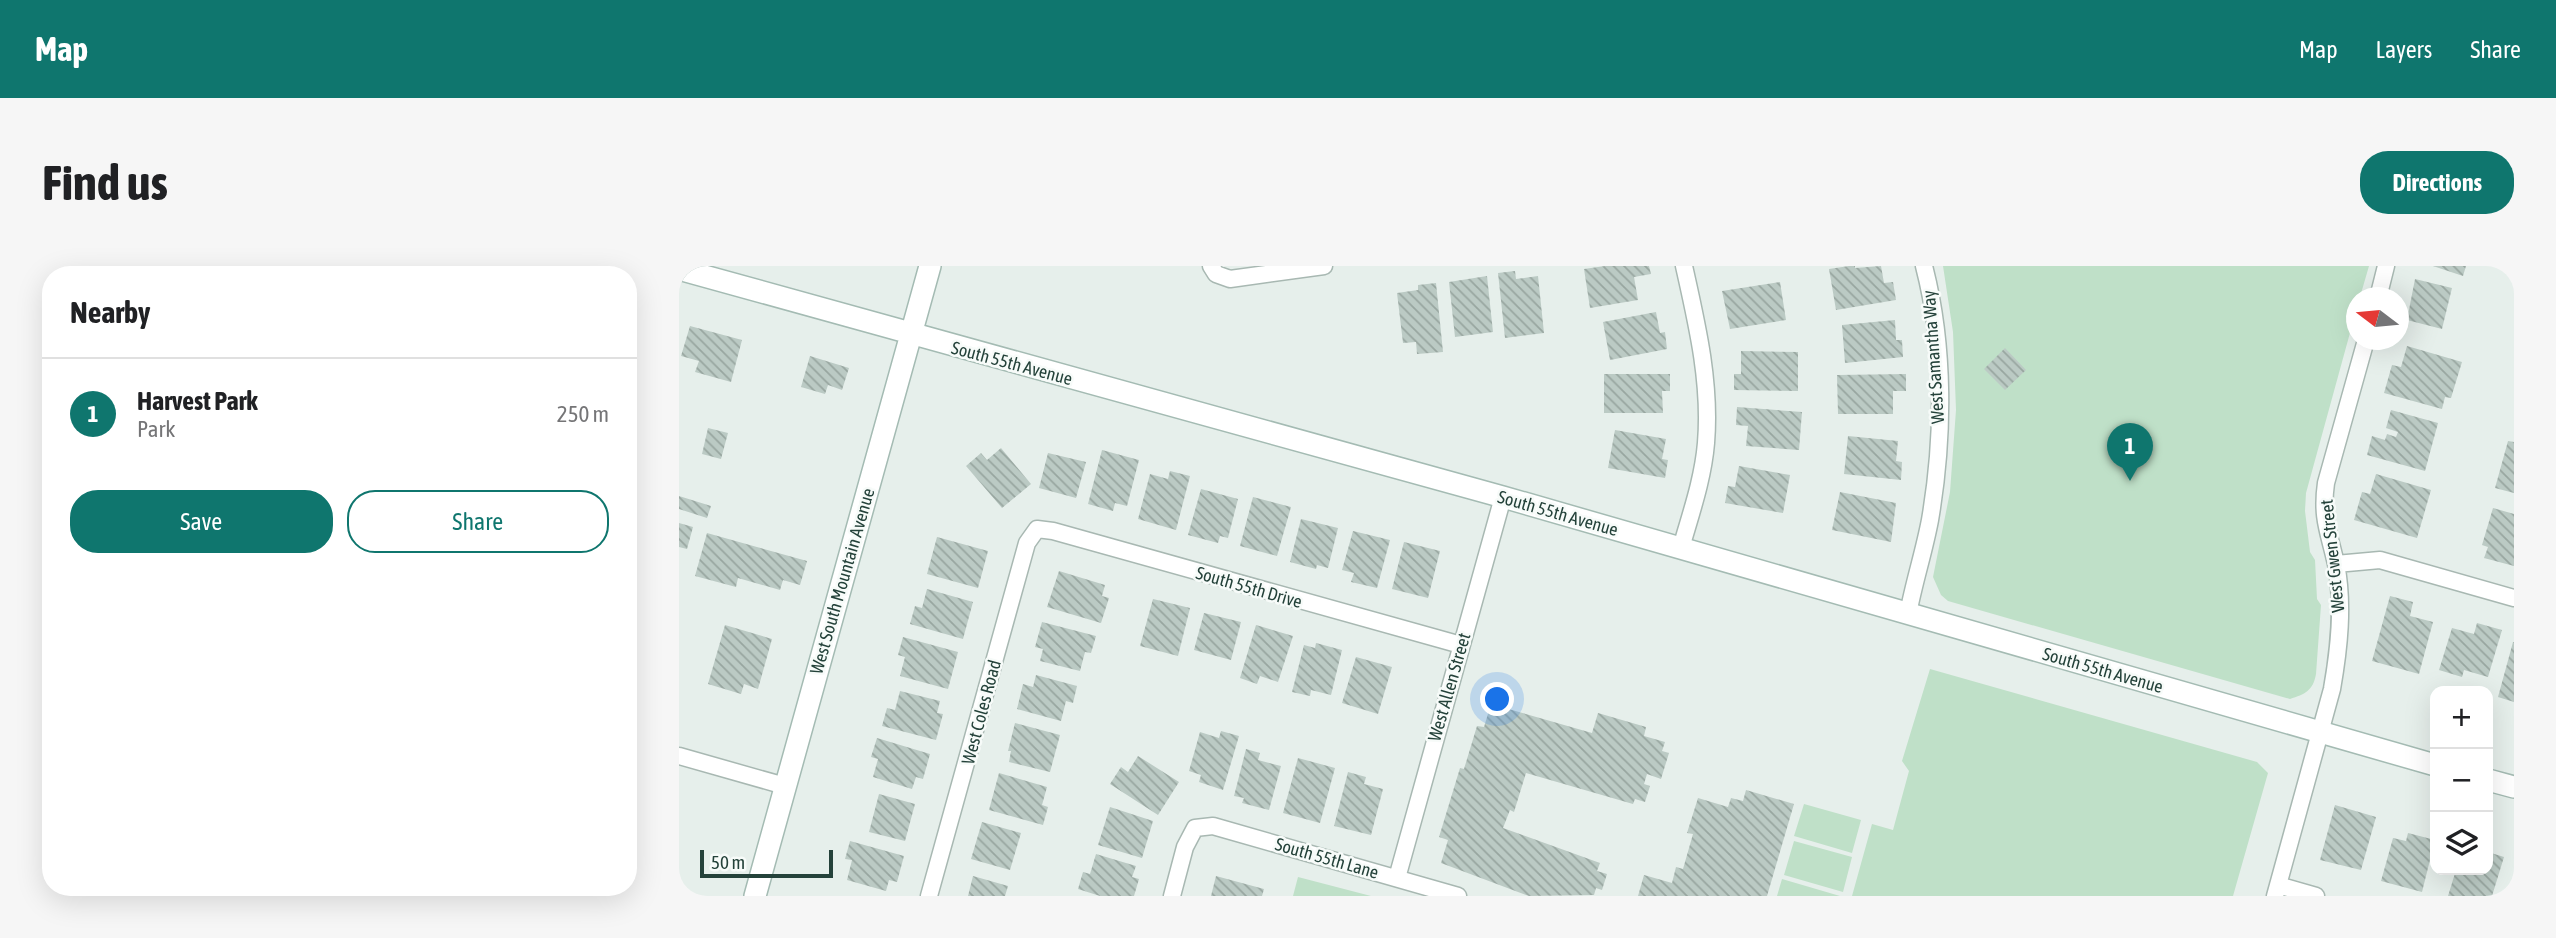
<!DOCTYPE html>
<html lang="en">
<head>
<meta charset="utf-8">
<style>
  body { margin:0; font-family:"Asap Condensed",sans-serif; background:#f6f6f6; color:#202124 }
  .controls { position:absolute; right:21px; bottom:21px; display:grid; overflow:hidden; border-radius:14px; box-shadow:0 7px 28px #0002 }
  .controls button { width:63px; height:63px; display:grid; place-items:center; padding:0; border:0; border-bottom:2px solid #e0e0e0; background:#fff; color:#202124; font:35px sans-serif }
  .compass { position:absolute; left:1667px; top:21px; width:63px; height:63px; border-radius:50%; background:#fff; box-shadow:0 7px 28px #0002; rotate:286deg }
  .scale { position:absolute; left:21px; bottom:18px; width:133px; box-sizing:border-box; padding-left:7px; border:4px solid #24423a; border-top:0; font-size:19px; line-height:24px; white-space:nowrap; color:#24423a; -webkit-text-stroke:5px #f7fbf9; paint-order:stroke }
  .you { position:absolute; left:819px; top:434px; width:24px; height:24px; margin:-18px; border:5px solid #fff; border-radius:50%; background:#1a73e8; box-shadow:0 0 0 10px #1a73e833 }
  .badge { display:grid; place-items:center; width:46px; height:46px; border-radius:50%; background:#0f766e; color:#fff; font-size:23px; font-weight:700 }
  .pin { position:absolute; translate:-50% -58px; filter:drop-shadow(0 2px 4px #0008) }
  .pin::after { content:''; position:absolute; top:37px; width:24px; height:21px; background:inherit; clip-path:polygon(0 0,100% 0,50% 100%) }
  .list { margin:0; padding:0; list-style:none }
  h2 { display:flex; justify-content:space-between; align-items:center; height:91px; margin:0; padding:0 28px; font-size:30px }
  h2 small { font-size:23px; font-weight:400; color:#757577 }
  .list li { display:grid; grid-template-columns:46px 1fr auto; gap:21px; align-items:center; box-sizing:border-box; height:112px; padding:0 28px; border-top:2px solid #e0e0e0 }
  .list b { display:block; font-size:26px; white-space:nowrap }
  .list p { margin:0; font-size:23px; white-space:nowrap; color:#757577 }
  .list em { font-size:23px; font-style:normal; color:#757577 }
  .actions { display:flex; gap:14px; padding:21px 28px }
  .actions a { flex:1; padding:16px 0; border:2px solid #0f766e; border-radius:28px; text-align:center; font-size:24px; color:#0f766e }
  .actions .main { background:#0f766e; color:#fff }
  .icon { flex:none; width:38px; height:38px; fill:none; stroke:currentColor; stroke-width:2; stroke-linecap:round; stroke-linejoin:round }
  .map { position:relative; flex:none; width:1835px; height:630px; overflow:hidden; border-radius:28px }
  header { display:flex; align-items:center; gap:42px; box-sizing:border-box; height:98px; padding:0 35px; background:#0f766e; color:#fff }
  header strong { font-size:33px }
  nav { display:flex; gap:38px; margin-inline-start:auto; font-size:24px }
  .intro { display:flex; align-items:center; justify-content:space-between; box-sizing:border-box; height:168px; padding:0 42px }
  h1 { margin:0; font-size:49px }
  .button { padding:18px 32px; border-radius:28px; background:#0f766e; color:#fff; font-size:24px; font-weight:700 }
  main { display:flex; gap:42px; padding:0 42px }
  aside { flex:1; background:#fff; border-radius:28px; box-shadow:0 7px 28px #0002 }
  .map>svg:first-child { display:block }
</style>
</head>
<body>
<header>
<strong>Map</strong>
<nav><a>Map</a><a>Layers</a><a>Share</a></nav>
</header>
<div class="intro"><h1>Find us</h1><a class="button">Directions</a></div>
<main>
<aside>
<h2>Nearby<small></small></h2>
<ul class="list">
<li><span class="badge">1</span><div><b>Harvest Park</b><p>Park</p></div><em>250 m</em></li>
</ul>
<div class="actions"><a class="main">Save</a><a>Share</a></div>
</aside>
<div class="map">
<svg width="1835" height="630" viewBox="0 0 1835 630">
  <defs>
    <pattern id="building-back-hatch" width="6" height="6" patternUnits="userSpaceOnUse" patternTransform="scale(1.75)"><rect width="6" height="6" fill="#bbcac4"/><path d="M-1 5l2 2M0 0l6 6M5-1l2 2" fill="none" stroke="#98a6a0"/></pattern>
  </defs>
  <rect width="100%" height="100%" fill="#e6efeb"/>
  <path fill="#bfe0c8" d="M 1264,0 L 1690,0 L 1681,31 L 1678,32 L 1677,45 L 1627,227 L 1626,245 L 1631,286 L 1636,294 L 1638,333 L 1642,339 L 1637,408 C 1634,425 1626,428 1611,433 L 1269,335 L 1262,329 L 1254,311 L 1271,226 L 1277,144 L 1274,66 Z
    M 1251,403 L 1578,496 L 1589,507 L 1554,630 L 1173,630 L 1193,558 L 1214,564 L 1230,505 L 1223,495 Z
    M 1125,538 L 1182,554 L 1173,587 L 1115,570 Z
    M 1115,575 L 1173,591 L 1164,626 L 1105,609 Z
    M 619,611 L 692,630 L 614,630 Z
    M 1103,613 L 1161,630 L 1098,630 Z"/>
  <path fill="url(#building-back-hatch)" d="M 926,0 L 970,0 L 972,8 L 955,11 L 959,34 L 911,42 L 905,3 Z
    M 1170,0 L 1176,0 L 1176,2 L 1202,0 L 1205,17 L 1214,16 L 1217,34 L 1157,44 L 1150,3 Z
    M 1754,0 L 1787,0 L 1784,10 Z
    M 836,5 L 837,13 L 859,10 L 865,67 L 826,72 L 819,7 Z
    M 808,10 L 814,66 L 776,71 L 770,16 Z
    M 1736,13 L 1773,22 L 1763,63 L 1728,54 Z
    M 1101,16 L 1107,54 L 1051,63 L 1043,25 Z
    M 757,17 L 764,86 L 738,88 L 737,76 L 724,77 L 718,27 L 739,24 L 739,19 Z
    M 977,46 L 981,67 L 986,66 L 988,83 L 931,94 L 924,56 Z
    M 1216,54 L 1217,74 L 1223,74 L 1224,91 L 1166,97 L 1163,59 Z
    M 11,60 L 63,74 L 52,116 L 16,106 L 20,95 L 2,90 Z
    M 1728,80 L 1783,96 L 1772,132 L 1766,131 L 1763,143 L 1705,127 L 1713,99 L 1722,101 Z
    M 1326,82 L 1347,104 L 1326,124 L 1305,103 Z
    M 1062,85 L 1119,86 L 1119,125 L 1055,124 L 1055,108 L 1062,108 Z
    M 131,90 L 170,102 L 163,124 L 149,119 L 146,128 L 122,121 Z
    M 925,108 L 991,108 L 991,125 L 983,125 L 984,147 L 925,147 Z
    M 1227,108 L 1227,125 L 1214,125 L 1214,148 L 1159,148 L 1158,109 Z
    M 1058,141 L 1123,146 L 1120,184 L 1067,180 L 1069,160 L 1057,159 Z
    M 1712,144 L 1759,157 L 1746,205 L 1688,189 L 1693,170 L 1706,174 L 1708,168 L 1717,171 L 1719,166 L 1707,162 Z
    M 29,162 L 49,167 L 42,193 L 23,188 Z
    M 936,164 L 987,173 L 983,193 L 989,194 L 986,212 L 929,202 Z
    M 1169,170 L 1219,175 L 1217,195 L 1223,196 L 1222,214 L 1165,208 Z
    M 1829,175 L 1835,176 L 1835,227 L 1816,222 Z
    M 322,182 L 352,218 L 323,242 L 287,200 L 302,187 L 308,194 Z
    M 423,184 L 460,194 L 448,240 L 436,237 L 434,245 L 409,238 Z
    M 369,187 L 407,196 L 397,232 L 360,222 Z
    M 1060,200 L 1111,209 L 1104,247 L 1046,237 L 1049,220 L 1056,221 Z
    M 491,205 L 511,210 L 497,264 L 459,253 L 471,208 L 489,213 Z
    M 1697,208 L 1752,224 L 1738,272 L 1675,254 L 1683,226 L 1691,228 Z
    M 522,223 L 559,233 L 549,272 L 541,270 L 539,277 L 509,269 Z
    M 1161,226 L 1217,237 L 1212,276 L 1153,264 Z
    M 0,230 L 32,240 L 28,252 L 0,243 Z
    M 574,231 L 612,241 L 598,290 L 561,280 Z
    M 1814,242 L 1835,248 L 1835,300 L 1805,292 L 1809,281 L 1803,279 Z
    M 622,253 L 659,262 L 649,302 L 638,299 L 637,303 L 611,296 Z
    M 0,257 L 14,261 L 8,283 L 0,281 Z
    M 674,265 L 711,274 L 698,322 L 672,316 L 675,307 L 663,304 Z
    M 28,267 L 128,295 L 121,319 L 104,314 L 101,324 L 59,312 L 57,321 L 16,310 Z
    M 258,271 L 309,285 L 299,322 L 248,308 Z
    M 725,276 L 761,285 L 749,332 L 713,323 Z
    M 380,305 L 426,319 L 423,330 L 430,332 L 422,357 L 368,341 Z
    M 248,323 L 294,336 L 284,373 L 231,358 L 236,340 L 243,342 Z
    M 1711,330 L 1734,336 L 1731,350 L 1754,356 L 1740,408 L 1693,395 Z
    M 474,333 L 511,342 L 499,390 L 461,380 Z
    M 525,347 L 562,356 L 552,394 L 515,384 Z
    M 363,356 L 417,370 L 412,387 L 406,386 L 401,405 L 361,395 L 364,383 L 356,381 Z
    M 1798,357 L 1823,364 L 1809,411 L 1785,404 L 1783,411 L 1760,404 L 1773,362 L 1795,368 Z
    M 46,359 L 93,373 L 79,423 L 65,418 L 62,428 L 29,418 Z
    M 577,359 L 614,370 L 599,416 L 581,410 L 578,418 L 561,412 Z
    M 224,371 L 279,386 L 269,423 L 221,410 L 226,391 L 219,389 Z
    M 1834,376 L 1835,376 L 1835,436 L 1819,431 Z
    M 637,377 L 663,384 L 652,429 L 632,424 L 631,430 L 613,426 L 625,379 L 636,382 Z
    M 677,391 L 713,401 L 699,448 L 663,437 Z
    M 357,409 L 398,420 L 394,437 L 387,435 L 382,455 L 338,443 L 344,418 L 354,421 Z
    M 221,425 L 261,435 L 258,447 L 264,448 L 257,474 L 203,460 L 208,442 L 216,444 Z
    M 812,438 L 913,467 L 919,447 L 967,461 L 965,470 L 986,476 L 983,485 L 990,487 L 982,513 L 968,508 L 965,518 L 971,520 L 966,536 L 956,533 L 954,538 L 847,507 L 835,546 L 831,544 L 824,562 L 921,597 L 918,605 L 928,608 L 923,624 L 917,622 L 915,629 L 850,630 L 762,597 L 769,574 L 760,571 L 781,502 L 785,503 L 798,460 L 805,461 Z
    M 336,457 L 381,469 L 371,506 L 330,496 L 332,485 L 329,485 Z
    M 542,465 L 560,470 L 544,524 L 520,516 L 522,509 L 510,505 L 521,466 L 540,472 Z
    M 198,472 L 251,488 L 244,513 L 237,511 L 233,523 L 194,511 L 199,493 L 192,491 Z
    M 567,483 L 581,487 L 579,494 L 602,500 L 590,544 L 563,537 L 565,532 L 555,530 Z
    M 459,490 L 500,516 L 479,549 L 431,518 L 442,501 L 449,506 Z
    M 619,492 L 656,502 L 641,557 L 604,547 Z
    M 669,506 L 687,511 L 685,518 L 704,523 L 692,569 L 655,560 Z
    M 320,507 L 368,521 L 363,539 L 369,541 L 364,559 L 310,544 Z
    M 1067,524 L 1115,538 L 1088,630 L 959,630 L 965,609 L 993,617 L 997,601 L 1004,603 L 1014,568 L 1008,567 L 1019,532 L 1049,541 L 1052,532 L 1064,535 Z
    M 200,528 L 236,538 L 226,575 L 190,566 Z
    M 1656,539 L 1697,551 L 1682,604 L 1641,594 Z
    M 431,541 L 474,555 L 463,592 L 419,579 Z
    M 303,556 L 342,567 L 331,604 L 292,593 Z
    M 1729,567 L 1756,574 L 1743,626 L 1702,615 L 1714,572 L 1727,575 Z
    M 171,575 L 225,590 L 218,616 L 210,614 L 207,625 L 168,614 L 173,594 L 166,593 Z
    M 1809,586 L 1825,591 L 1813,630 L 1769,630 L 1777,604 L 1809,604 Z
    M 417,588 L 457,600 L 453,611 L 460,613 L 455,630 L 421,630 L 399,623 L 404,606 L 411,608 Z
    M 294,610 L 329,620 L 326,630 L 289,630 Z
    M 537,610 L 585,623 L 583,630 L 532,630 Z"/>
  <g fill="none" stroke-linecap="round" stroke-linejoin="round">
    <defs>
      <path id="street" d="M 532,0 L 537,8 L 551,13 L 645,0
        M 1699,32 L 1707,0
        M 1002,282 C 1012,247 1024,213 1027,177 C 1032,117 1018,58 1005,0
        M 1657,298 L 1701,294 L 1835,332
        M 1229,348 C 1235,316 1245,286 1251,254 C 1265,172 1266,81 1245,0
        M 0,490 L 106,520
        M 718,612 L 824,231
        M 1599,619 L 1637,630
        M 250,630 L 348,277 L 358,263 L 374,265 L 782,379
        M 493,630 L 506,581 L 516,562 L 534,560 L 779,630
        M 1596,630 L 1653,423 C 1660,383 1665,339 1657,298 C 1650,266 1642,252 1647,217 L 1687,74"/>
      <path id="secondary" d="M 0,3 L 824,231 L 1756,499
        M 1809,514 L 1835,521
        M 76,630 L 251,0"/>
    </defs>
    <use href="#street" stroke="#a8b8b2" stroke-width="19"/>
    <use href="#secondary" stroke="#a4bbb3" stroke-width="24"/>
    <use href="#street" stroke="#fff" stroke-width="16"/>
    <use href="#secondary" stroke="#fff" stroke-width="21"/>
  </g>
  <g text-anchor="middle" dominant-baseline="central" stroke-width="5" stroke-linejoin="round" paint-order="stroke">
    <g font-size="18" fill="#24423a" stroke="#f7fbf9">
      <text transform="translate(1254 91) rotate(-94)">West Samantha Way</text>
      <text transform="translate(333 97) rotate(15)">South 55th Avenue</text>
      <text transform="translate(879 247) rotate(16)">South 55th Avenue</text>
      <text transform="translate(1653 290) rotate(-96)">West Gwen Street</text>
      <text transform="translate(163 315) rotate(-74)">West South Mountain Avenue</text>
      <text transform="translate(570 321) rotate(16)">South 55th Drive</text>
      <text transform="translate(1424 404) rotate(16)">South 55th Avenue</text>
      <text transform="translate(770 421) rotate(-74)">West Allen Street</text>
      <text transform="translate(302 446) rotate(-75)">West Coles Road</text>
      <text transform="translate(648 592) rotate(16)">South 55th Lane</text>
    </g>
  </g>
</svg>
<div class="controls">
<button>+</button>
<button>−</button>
<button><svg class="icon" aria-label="layers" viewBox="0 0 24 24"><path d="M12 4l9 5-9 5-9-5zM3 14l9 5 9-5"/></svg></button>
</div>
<svg class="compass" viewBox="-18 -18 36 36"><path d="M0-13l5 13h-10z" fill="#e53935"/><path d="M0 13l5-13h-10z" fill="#757577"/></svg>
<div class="scale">50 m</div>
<div class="you"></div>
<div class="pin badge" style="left:1451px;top:215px">1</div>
</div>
</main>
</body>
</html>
